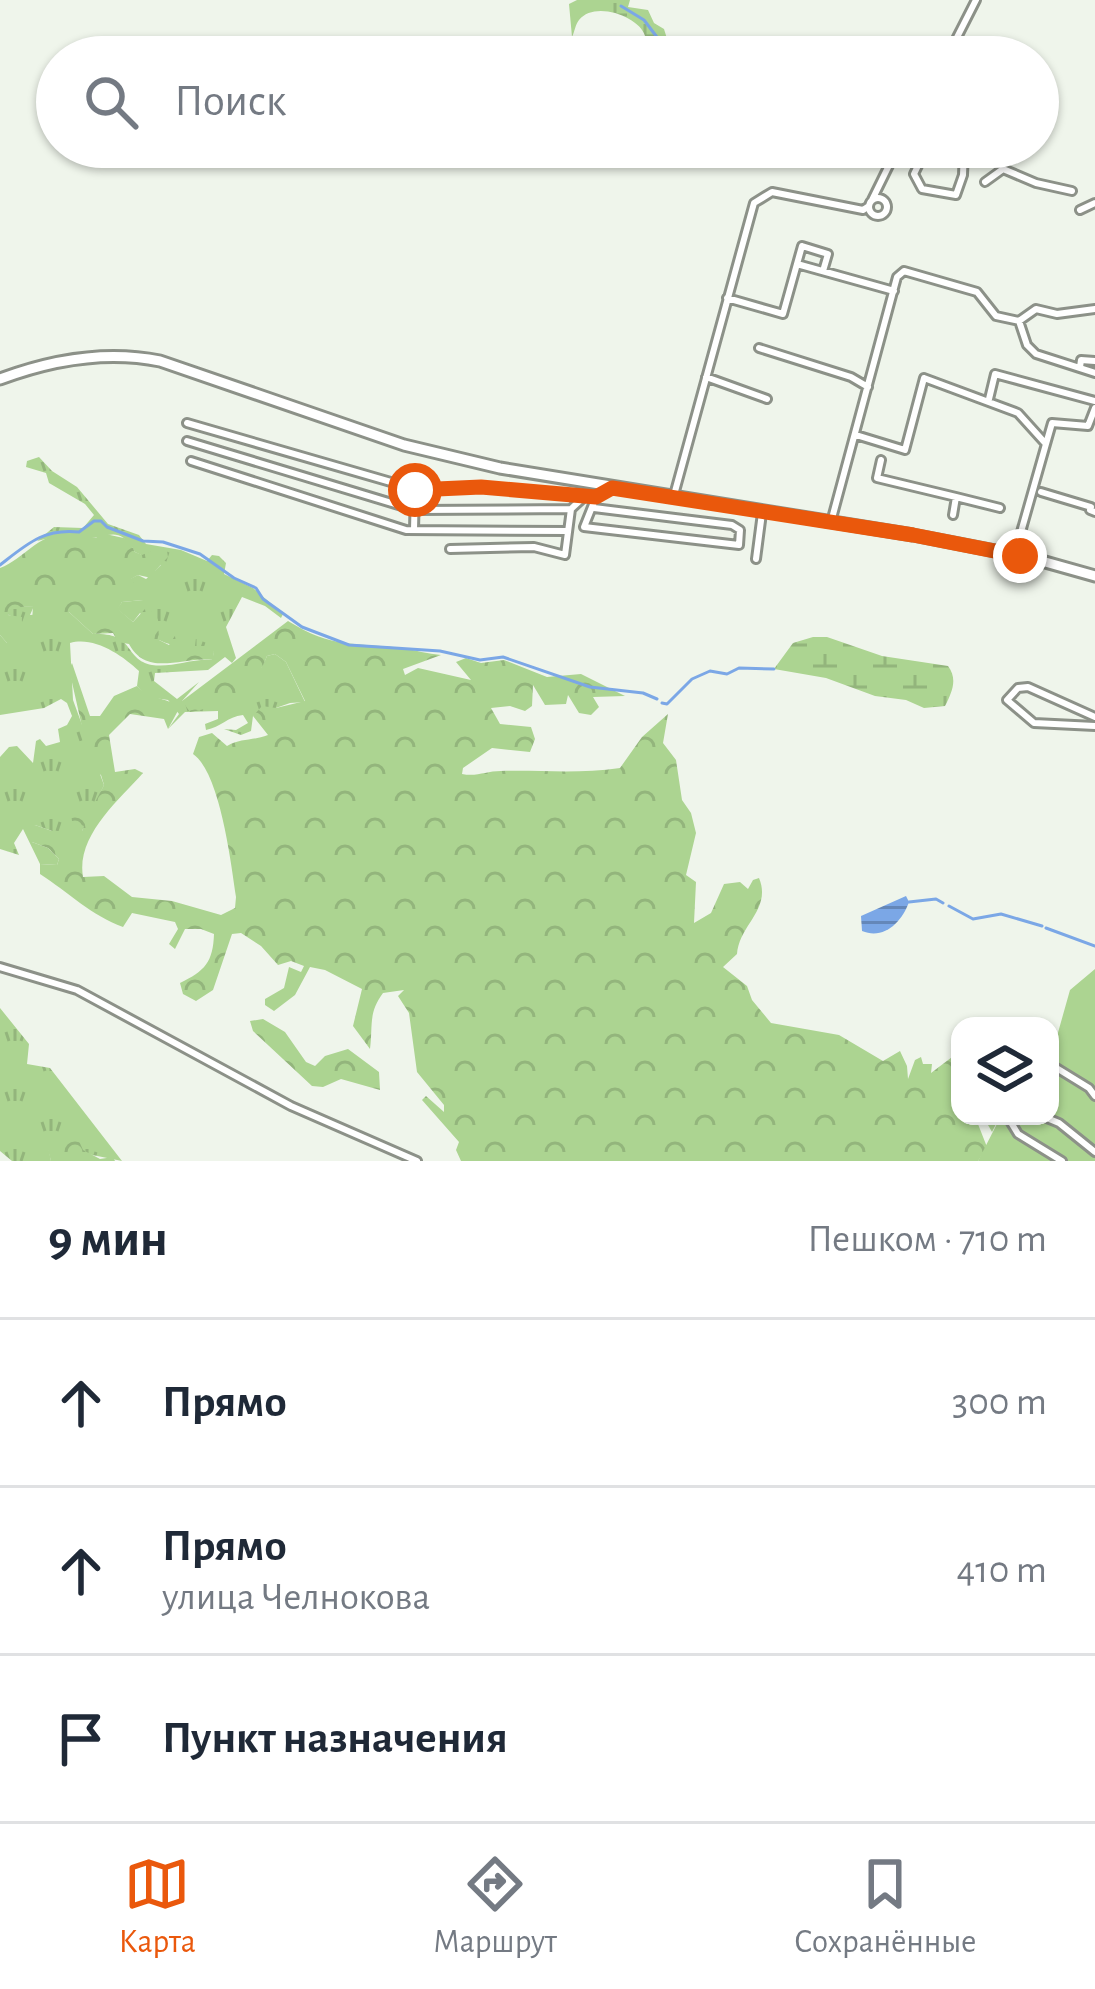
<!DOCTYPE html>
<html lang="ru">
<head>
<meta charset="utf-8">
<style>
  body { margin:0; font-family:"Alegreya Sans",sans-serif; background:#f2f2f3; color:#1f2937 }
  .controls { position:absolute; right:36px; bottom:36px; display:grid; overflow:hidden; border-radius:24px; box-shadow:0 3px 9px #0004 }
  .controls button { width:108px; height:108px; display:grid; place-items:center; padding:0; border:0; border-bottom:3px solid #e0e1e3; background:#fff; color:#1f2937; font:60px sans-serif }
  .stop { position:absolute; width:36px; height:36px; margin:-27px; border:9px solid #ea580c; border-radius:50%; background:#fff }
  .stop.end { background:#ea580c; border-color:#fff; box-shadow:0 3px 12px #0008 }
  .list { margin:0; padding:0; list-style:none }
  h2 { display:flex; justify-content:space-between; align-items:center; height:156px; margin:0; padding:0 48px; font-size:51px }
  h2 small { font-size:39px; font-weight:400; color:#747a83 }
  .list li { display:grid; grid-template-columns:78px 1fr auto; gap:36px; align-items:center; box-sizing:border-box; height:168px; padding:0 48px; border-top:3px solid #e0e1e3 }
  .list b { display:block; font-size:45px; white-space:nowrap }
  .list p { margin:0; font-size:39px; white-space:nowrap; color:#747a83 }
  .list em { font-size:39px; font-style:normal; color:#747a83 }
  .icon { flex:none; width:66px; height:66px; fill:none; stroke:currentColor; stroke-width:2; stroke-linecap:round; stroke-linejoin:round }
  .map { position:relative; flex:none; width:1095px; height:1161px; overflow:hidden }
  .search { position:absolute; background:#fff; box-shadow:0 3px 9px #0004; left:36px; right:36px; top:36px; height:132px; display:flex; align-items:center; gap:30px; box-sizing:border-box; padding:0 42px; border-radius:66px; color:#747a83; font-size:45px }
  .sheet { height:660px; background:#fff }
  nav { display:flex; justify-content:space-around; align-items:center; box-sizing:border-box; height:168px; border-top:3px solid #e0e1e3; background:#fff; font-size:33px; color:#747a83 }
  nav a { display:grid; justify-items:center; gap:6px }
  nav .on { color:#ea580c }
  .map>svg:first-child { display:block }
</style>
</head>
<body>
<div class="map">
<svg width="1095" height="1161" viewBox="0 0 1095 1161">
  <defs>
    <pattern id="grass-tufts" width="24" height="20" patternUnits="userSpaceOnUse" patternTransform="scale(3)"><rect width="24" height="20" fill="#acd491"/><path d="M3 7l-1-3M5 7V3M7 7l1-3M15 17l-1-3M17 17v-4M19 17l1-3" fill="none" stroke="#93b57c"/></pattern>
    <pattern id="forest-crowns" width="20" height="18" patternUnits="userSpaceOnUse" patternTransform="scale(3)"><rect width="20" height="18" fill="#acd491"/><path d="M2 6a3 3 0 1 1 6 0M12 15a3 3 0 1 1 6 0" fill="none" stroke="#93b57c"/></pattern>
    <pattern id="wetland-marsh" width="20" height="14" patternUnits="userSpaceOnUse" patternTransform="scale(3)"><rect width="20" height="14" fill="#acd491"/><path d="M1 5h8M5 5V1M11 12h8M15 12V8" fill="none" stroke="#93b57c"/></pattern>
    <pattern id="water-rules" width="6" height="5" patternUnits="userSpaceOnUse" patternTransform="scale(3)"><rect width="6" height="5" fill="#7ba7e6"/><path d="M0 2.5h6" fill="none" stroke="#6487b9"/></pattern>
  </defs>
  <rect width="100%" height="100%" fill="#eff5eb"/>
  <path fill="url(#grass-tufts)" d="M 39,457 L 52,471 L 77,487 L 108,524 L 139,535 L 146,544 L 181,550 L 207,561 L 212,555 L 219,556 L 226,563 L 224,574 L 253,588 L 283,614 L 281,618 L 265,606 L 242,597 L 226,627 L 236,658 L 232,663 L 225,657 L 208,670 L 155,673 L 154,681 L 177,699 L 199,682 L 182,701 C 218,693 253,693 267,656 L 275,654 L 286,662 L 305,702 L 290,703 L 253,716 L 251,731 L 241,735 L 224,729 L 236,730 L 248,723 L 243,715 C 227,717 221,727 206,730 L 205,724 L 218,719 L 218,711 L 185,712 L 168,729 L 179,714 L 168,700 L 148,697 L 137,686 L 139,671 C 122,655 94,636 70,643 L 73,700 L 104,785 L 82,831 L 52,831 L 35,825 L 32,842 L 48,848 L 59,859 L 57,865 L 40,864 L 23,829 L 14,843 L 19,855 L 0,849 L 0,757 L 9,747 L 17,746 L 33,763 L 36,741 L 40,739 L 46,746 L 60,742 L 58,729 L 67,725 L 72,716 L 67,703 L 61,699 L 44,708 L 0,715 L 0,635 L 7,643 L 15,618 L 7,614 L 11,607 L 34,606 L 30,615 L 69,612 L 93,634 C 136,632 123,659 152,665 C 172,668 193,658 212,660 L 214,652 C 196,646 175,649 159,640 L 156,629 L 140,613 L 133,622 L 117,609 L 122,602 L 143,600 L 130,579 L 138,575 L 146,579 L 161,565 L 135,552 C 118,522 106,540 85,538 C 66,536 56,536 37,541 L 54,527 L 83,528 L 94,515 L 85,504 L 49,483 L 46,473 L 26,467 L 27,461 Z
    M 0,1008 L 29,1044 L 27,1064 L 50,1068 L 122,1161 L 48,1146 L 51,1161 L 12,1161 L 0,1151 Z"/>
  <path fill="url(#forest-crowns)" d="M 101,533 L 128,539 L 135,552 L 142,555 L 158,548 L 167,551 L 168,557 L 155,571 L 156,579 L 138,575 L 131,579 L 134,583 L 154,586 L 153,593 L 143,600 L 122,602 L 118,609 L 133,622 L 145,609 L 154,612 L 158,620 L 159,640 L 169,645 L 180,628 L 196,638 L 195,646 L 209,646 L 214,652 L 213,660 C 183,656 147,678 129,644 L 118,642 L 113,633 L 93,634 L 69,612 L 55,623 L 32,622 L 33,606 L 11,608 L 8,615 L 22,617 L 21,646 L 7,643 L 0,635 L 0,568 C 24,559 37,535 64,534 C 75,533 85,538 96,538 Z
    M 288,621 C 333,649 353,642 402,648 C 415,650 428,654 441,655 L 403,669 L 405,675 L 418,668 L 471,680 L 456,662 L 466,658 L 481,663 L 504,660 L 547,677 L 581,674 L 625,696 L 593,697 L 599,707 L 591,715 L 579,713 L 568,695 L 566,704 L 545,705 L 533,685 L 532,706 L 525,711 L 510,706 L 491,708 L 500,724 L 531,727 L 535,739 L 530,752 L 492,748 L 463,768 L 462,774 C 477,777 486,771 501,771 C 542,770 579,774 620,768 L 642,737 L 668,714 L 663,743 L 676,760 L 682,800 L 691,813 L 696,833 L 686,875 L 696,882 L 694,923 L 711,913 L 724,884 L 740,882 L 748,889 L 753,880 L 759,878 C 772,909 739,925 737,954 L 723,967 L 747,986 L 752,1000 L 771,1023 L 839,1035 L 883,1061 L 900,1051 L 907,1066 L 908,1079 L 915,1060 L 921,1057 L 923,1064 L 932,1064 L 931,1073 L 960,1051 L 960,1116 L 1000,1116 L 992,1132 L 988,1125 L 976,1119 L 987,1147 L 978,1161 L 461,1161 L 456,1150 L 459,1142 L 422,1100 L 426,1096 L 444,1112 L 444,1105 L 417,1072 L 409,1013 L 398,996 L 404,990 L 383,993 C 368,1013 373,1026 370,1049 L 353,1026 L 362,989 L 325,970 L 310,967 L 295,995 L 274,1011 L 265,1005 L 265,999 L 284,988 L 289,967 L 301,972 L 304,966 L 291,961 L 278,965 L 261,946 L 241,933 L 232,934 L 213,990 L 196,1001 L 183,994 L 180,983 C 205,971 213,962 214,934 L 201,929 L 185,929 L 175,949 L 169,944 L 178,929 L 175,922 L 132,913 L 123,927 C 92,916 68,892 40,874 L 40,864 L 57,865 L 59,859 L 48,848 L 32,842 L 29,829 L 35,825 L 52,831 L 82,831 L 84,826 L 72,821 L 71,813 L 77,805 L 92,808 L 104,785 L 101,775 L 88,767 L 92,754 L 74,759 L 70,754 L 76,742 L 85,740 L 69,669 L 72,663 L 90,716 L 100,716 L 114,696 L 137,686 C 150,699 164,697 180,707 L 168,729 L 164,719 L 130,714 L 109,735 L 115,772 L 135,769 L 143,773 C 118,801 76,836 83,877 L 104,876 L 132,897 L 172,901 L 221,915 L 235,908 L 236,897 C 231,863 220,772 193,754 L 199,737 L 212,733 L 227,746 C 241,738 253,741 268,735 L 253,716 L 262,706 L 276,708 L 305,701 L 286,662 L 275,654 L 267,656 C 253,693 226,705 190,712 L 182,701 Z
    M 263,1019 L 285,1032 L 306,1062 L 315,1066 L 325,1056 L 348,1049 L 379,1072 L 380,1090 L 341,1079 L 323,1087 L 312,1086 L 253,1031 L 250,1021 Z
    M 74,1130 L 83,1150 L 100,1159 L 113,1157 L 115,1161 L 51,1161 L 47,1146 L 53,1133 Z"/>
  <path fill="url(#wetland-marsh)" d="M 577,0 L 630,0 L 628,7 L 648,10 L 654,23 L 664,29 L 669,45 L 682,57 L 641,56 C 642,53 646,38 645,36 C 640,17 595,0 579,20 C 575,25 575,31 572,37 L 569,4 Z
    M 813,637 L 827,637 L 882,656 L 948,666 C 958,679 952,692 945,706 L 924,708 L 906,700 L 875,696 L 826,678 L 774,669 L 793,643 Z"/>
  <path fill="#acd491" d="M 1095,969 L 1095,1161 L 978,1161 L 1001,1116 L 1050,1116 L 1050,1061 L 1070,990 Z"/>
  <path fill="url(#water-rules)" d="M 906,896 L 909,902 C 902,922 884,940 862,931 L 861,916 Z"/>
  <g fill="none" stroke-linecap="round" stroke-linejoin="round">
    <path stroke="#7ba7e6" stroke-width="3" d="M 621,6 L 644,20 L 672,57
      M 740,147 L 755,155
      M 0,565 C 27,544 44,528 79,532 L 94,521 L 101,521 L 107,527 L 143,541 L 163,542 L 200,554 L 234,578 L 256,588 L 263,599 L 302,627 L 349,645 L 440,651 L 480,660 L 503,657 L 590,687 L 643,693 L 657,699
      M 662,703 L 667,704 L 692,679 L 710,671 L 727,674 L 739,668 L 774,669
      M 909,902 L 936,899 L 943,903
      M 949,906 L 973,919 L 1001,914 L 1042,926
      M 1046,928 L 1095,946"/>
    <defs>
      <path id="street" d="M 947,57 L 976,0
        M 926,149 L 914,174 L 922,189 L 956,195 L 963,175 L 964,150 L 959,147
        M 930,152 L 933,147
        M 985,182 L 1003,169 L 1036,183 L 1072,191
        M869 207a9 9 0 1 1 18 0a9 9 0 1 1-18 0Z
        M 872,200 L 898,147
        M 1080,210 L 1095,203
        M 797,264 L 894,291
        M 727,298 L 783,314 L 802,246 L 828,254 L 823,271
        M 1019,321 L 1027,345 L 1036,354 L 1095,373
        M 759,348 L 851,377 L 868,387
        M 1080,367 L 1081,360 L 1095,361
        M 706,377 L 767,399
        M 989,399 L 995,374 L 1095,401
        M 187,423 L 415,489
        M 856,435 L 905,450 L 924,378 L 1018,413 L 1046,444 L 1021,532 L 1027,538 L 1031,557
        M 187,441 L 415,510 L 571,509
        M 1046,444 L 1052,423 L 1088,426 L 1095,408
        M 881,460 L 877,478 L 956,497 L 953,515
        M 191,461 L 406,530 L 568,531
        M 1041,492 L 1091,507 L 1090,510 L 1095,512
        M 674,495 L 754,203 L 772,192 L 863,210 L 869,206
        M 956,497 L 1000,508
        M 594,508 L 732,525 L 740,530 L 739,545 L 584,527 L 596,497
        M 831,522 L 897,277 L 904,271 L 977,292 L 996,316 L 1019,321 L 1036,309 L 1057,314 L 1095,309
        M 414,530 L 415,489 L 481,487 L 585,496
        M 450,549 L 534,547 L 565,555 L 571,509 L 585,496 L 596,497 L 612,487
        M 756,559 L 762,513
        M 1095,717 L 1028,687 L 1018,688 L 1007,700 L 1034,723 L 1095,726
        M 0,967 L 77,990 L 291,1106 L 417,1161
        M 1050,1064 L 1089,1088 L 1095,1096
        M 1007,1116 L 1018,1134 L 1062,1161
        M 1042,1116 L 1059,1123 L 1095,1152"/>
      <path id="secondary" d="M 0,379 C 51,360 106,350 160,361 L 404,445 L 500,468 L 913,535 L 1031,558 L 1095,576"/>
    </defs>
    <use href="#street" stroke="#8c9188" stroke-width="12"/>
    <use href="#secondary" stroke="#8c9188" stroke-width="15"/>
    <use href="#street" stroke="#fff" stroke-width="6"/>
    <use href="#secondary" stroke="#fff" stroke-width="9"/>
  </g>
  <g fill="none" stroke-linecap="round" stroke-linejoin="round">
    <path stroke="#ea580c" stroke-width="15" d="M 415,490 L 481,487 L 596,497 L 612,488 L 913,535 L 1020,556"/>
  </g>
</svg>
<div class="controls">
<button><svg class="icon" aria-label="layers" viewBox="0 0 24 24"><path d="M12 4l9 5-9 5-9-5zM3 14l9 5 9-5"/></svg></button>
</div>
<div class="stop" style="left:415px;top:490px"></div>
<div class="stop end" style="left:1020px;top:556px"></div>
<div class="search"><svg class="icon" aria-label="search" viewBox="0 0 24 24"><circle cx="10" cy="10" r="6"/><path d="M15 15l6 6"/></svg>Поиск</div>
</div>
<section class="sheet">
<h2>9 мин<small>Пешком · 710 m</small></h2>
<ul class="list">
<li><svg class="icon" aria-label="ahead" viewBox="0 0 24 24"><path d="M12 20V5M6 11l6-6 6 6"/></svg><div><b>Прямо</b></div><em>300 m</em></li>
<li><svg class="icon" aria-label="ahead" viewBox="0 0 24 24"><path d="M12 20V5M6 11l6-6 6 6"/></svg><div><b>Прямо</b><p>улица Челнокова</p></div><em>410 m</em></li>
<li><svg class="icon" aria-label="arrive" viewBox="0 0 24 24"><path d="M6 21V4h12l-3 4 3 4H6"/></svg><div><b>Пункт назначения</b></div></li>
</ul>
</section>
<nav>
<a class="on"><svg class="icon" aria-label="map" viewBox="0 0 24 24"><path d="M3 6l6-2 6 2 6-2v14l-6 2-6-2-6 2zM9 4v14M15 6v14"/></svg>Карта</a>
<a><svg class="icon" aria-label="directions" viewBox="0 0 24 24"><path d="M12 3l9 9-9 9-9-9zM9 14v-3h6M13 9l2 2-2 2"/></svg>Маршрут</a>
<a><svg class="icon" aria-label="saved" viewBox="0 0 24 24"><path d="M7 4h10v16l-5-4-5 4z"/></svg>Сохранённые</a>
</nav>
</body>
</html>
